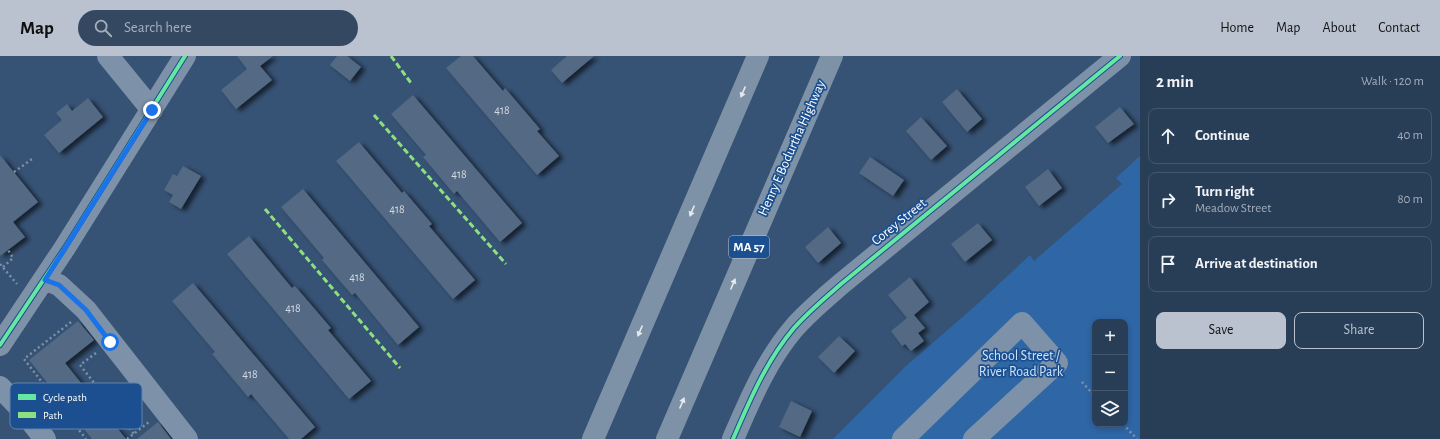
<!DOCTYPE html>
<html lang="en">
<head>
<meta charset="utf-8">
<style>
  body { margin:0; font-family:"Alegreya Sans",sans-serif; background:#344961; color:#f1f3f6 }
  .controls { position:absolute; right:12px; bottom:12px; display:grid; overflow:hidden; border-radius:8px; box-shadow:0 2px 6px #0003 }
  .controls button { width:36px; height:36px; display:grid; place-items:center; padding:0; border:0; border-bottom:1px solid #44576d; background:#283e57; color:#f1f3f6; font:20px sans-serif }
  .stop { position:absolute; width:12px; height:12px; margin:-9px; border:3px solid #1a73e8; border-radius:50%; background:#fff }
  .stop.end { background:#1a73e8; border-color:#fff; box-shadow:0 1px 4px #0008 }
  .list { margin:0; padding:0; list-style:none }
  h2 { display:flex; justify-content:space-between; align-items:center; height:52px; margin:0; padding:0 16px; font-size:17px }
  h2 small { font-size:13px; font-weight:400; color:#a5aeba }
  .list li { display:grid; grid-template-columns:26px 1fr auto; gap:12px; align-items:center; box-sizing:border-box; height:56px; margin:0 8px 8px; padding:0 8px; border:1px solid #44576d; border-radius:8px }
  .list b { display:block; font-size:15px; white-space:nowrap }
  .list p { margin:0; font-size:13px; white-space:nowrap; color:#a5aeba }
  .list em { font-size:13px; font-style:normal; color:#a5aeba }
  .actions { display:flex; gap:8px; padding:12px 16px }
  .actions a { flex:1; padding:9px 0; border:1px solid #b9c2ce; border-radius:8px; text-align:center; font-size:14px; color:#b9c2ce }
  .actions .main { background:#b9c2ce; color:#111 }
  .icon { flex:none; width:22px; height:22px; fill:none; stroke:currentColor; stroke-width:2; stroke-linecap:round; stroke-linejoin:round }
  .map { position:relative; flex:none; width:1140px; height:383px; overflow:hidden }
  header { display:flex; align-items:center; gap:24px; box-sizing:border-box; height:56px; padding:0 20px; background:#b9c2ce; color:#111 }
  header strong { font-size:19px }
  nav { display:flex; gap:22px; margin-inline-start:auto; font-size:14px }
  .search { width:280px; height:36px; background:#344961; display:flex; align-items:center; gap:10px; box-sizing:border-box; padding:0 14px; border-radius:22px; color:#a5aeba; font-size:15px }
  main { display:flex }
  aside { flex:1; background:#283e57 }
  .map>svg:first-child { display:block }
</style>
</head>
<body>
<header>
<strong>Map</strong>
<div class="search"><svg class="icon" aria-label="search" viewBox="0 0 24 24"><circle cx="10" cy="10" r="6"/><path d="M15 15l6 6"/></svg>Search here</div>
<nav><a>Home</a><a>Map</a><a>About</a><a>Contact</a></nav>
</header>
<main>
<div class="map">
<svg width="1140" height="383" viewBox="0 0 1140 383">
  <defs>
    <filter id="shadow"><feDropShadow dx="4.5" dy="2.5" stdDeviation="2" flood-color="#0009"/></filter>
  </defs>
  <rect width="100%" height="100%" fill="#365274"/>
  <path fill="#2f66a5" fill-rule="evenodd" d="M 1140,100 L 1140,383 L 833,383 L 906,310 L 974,251 L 1030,199 L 1034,205 L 1122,128 L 1116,122 ZM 1095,266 L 1125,266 L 1125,368 L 1095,368 Z"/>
  <path fill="#526984" filter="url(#shadow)" d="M 237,0 L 273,0 L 260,10 L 272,24 L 236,53 L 221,34 L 247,13 Z
    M 337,0 L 347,0 L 361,11 L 350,25 L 330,9 Z
    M 461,0 L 473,0 L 503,35 L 505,32 L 540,73 L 537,75 L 559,100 L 537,119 L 446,12 Z
    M 567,0 L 594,0 L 562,27 L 551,14 Z
    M 957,33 L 982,63 L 967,76 L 942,46 Z
    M 413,39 L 522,167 L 500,186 L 457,135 L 454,138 L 423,101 L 426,99 L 391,58 Z
    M 88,42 L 103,61 L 59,97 L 44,79 L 62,64 L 56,57 L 67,48 L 72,55 Z
    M 1120,51 L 1134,68 L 1108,87 L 1095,71 Z
    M 921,61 L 947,90 L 931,104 L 906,75 Z
    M 359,86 L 402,137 L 404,135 L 432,168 L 429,170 L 475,224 L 453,243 L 336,105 Z
    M 0,99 L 38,146 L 13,166 L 25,181 L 0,200 Z
    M 870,101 L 904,124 L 893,140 L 859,117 Z
    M 183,110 L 201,120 L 181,153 L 169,146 L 173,139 L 164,134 L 173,118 L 177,120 Z
    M 1048,113 L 1062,132 L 1039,150 L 1025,131 Z
    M 303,133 L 419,271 L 398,289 L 355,237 L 352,239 L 322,204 L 324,202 L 281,151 Z
    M 978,167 L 992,184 L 965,206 L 951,188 Z
    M 828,171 L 841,187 L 818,207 L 805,191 Z
    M 249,180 L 292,232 L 295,230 L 331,272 L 328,274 L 371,325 L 349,343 L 227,198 Z
    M 910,221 L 929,246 L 914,259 L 925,272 L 918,277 L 924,285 L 911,295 L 905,288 L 902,290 L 891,275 L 907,262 L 888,239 Z
    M 193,227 L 315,371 L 301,383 L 289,383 L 251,338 L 248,341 L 212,298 L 215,296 L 172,245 Z
    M 78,265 L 94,284 L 65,307 L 126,383 L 92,383 L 29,304 Z
    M 839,280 L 855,295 L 834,317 L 818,301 Z
    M 791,345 L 812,355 L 800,381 L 779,371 Z
    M 158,366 L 171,383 L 137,383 Z"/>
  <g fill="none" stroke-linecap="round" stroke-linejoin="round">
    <path stroke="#7d92a8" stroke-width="2.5" stroke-dasharray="2 3" stroke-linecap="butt" d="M 14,116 L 32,103
      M 0,208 L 17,228
      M 3,211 L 13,202 L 8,194
      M 71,266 L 24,303 L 86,383
      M 96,297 L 80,309 L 134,378
      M 1082,326 L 1095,340
      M 1123,368 L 1137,383
      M 127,383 L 149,366"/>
    <path stroke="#7d92a8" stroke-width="22" d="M 108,0 L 152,54
      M 45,224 L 59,229 L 86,254 L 187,383
      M 0,289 L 64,193 L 185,0
      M 0,331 L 23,355 L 45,383
      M 733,383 C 750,344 766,305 794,272 C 808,256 825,242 841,228 L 1120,0
      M 903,383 L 1022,267 L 1057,307 L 974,383"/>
    <path stroke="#7e92a7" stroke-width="22" d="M 593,383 L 758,0
      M 667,383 L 832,0"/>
    <path stroke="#8de07e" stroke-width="3" stroke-dasharray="6 3" stroke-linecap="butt" d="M 391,0 L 411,27
      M 374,59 L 506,208
      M 265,153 L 400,312"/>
    <defs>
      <path id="cycleway" d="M 0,289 L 64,193 L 185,0
        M 733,383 C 750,344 766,305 794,272 C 808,256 825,242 841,228 L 1120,0"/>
    </defs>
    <use href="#cycleway" stroke="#1b4f8f" stroke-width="6"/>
    <use href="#cycleway" stroke="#66e7a1" stroke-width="4"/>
  </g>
  <defs><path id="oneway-solid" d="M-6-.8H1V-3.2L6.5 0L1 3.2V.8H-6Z"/></defs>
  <g fill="#e5e9ed">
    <use href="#oneway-solid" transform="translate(743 36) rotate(113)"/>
    <use href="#oneway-solid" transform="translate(692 155) rotate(113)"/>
    <use href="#oneway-solid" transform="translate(733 228) rotate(-67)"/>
    <use href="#oneway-solid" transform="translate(640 275) rotate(113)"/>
    <use href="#oneway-solid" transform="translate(682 347) rotate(-67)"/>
  </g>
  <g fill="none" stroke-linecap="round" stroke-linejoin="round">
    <path stroke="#1a73e8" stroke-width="5" d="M 110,286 L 86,254 L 59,229 L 45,224 L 152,54"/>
  </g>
  <g text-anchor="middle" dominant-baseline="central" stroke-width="3.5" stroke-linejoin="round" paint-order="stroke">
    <g font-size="12" fill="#d4dae0">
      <text x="502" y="54">418</text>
      <text x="459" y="118">418</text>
      <text x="397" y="153">418</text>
      <text x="357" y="221">418</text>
      <text x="293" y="252">418</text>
      <text x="250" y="318">418</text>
    </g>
    <rect fill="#1b4f8f" stroke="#bbcadd" stroke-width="1" x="729" y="180" width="40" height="22" rx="3"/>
    <g font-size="13" font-weight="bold" fill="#fff">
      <text x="749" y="191">MA 57</text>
    </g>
    <g font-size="14" fill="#fff" stroke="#1b4f8f">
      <text transform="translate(792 92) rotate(-66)">Henry E Bodurtha Highway</text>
      <text transform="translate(899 166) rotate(-39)">Corey Street</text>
    </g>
    <g font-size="14" fill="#cfe3fa" stroke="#1b4f8f">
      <text x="1021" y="300">School Street /<tspan x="1021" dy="16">River Road Park</tspan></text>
    </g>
  </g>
  <rect x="10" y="327" width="132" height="46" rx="6" fill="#1b4f8f" stroke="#5f84b1" stroke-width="1"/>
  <rect x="18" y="338" width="18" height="6" fill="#66e7a1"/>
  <rect x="18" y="356" width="18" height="6" fill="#8de07e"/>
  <g font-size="11" fill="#fff">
    <text x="43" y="345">Cycle path</text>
    <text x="43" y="363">Path</text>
  </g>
</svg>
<div class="controls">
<button>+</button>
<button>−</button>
<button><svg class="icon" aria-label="layers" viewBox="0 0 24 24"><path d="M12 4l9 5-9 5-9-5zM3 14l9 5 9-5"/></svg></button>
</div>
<div class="stop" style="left:110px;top:286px"></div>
<div class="stop end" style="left:152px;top:54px"></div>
</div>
<aside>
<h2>2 min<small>Walk · 120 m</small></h2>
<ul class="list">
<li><svg class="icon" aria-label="ahead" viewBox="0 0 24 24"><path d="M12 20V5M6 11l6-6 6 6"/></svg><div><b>Continue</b></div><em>40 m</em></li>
<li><svg class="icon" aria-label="right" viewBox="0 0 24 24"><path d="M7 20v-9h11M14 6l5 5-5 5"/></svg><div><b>Turn right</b><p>Meadow Street</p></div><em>80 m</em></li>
<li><svg class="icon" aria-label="arrive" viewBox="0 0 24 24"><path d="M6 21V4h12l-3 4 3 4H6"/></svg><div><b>Arrive at destination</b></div></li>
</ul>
<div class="actions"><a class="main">Save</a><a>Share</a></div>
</aside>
</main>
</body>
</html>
